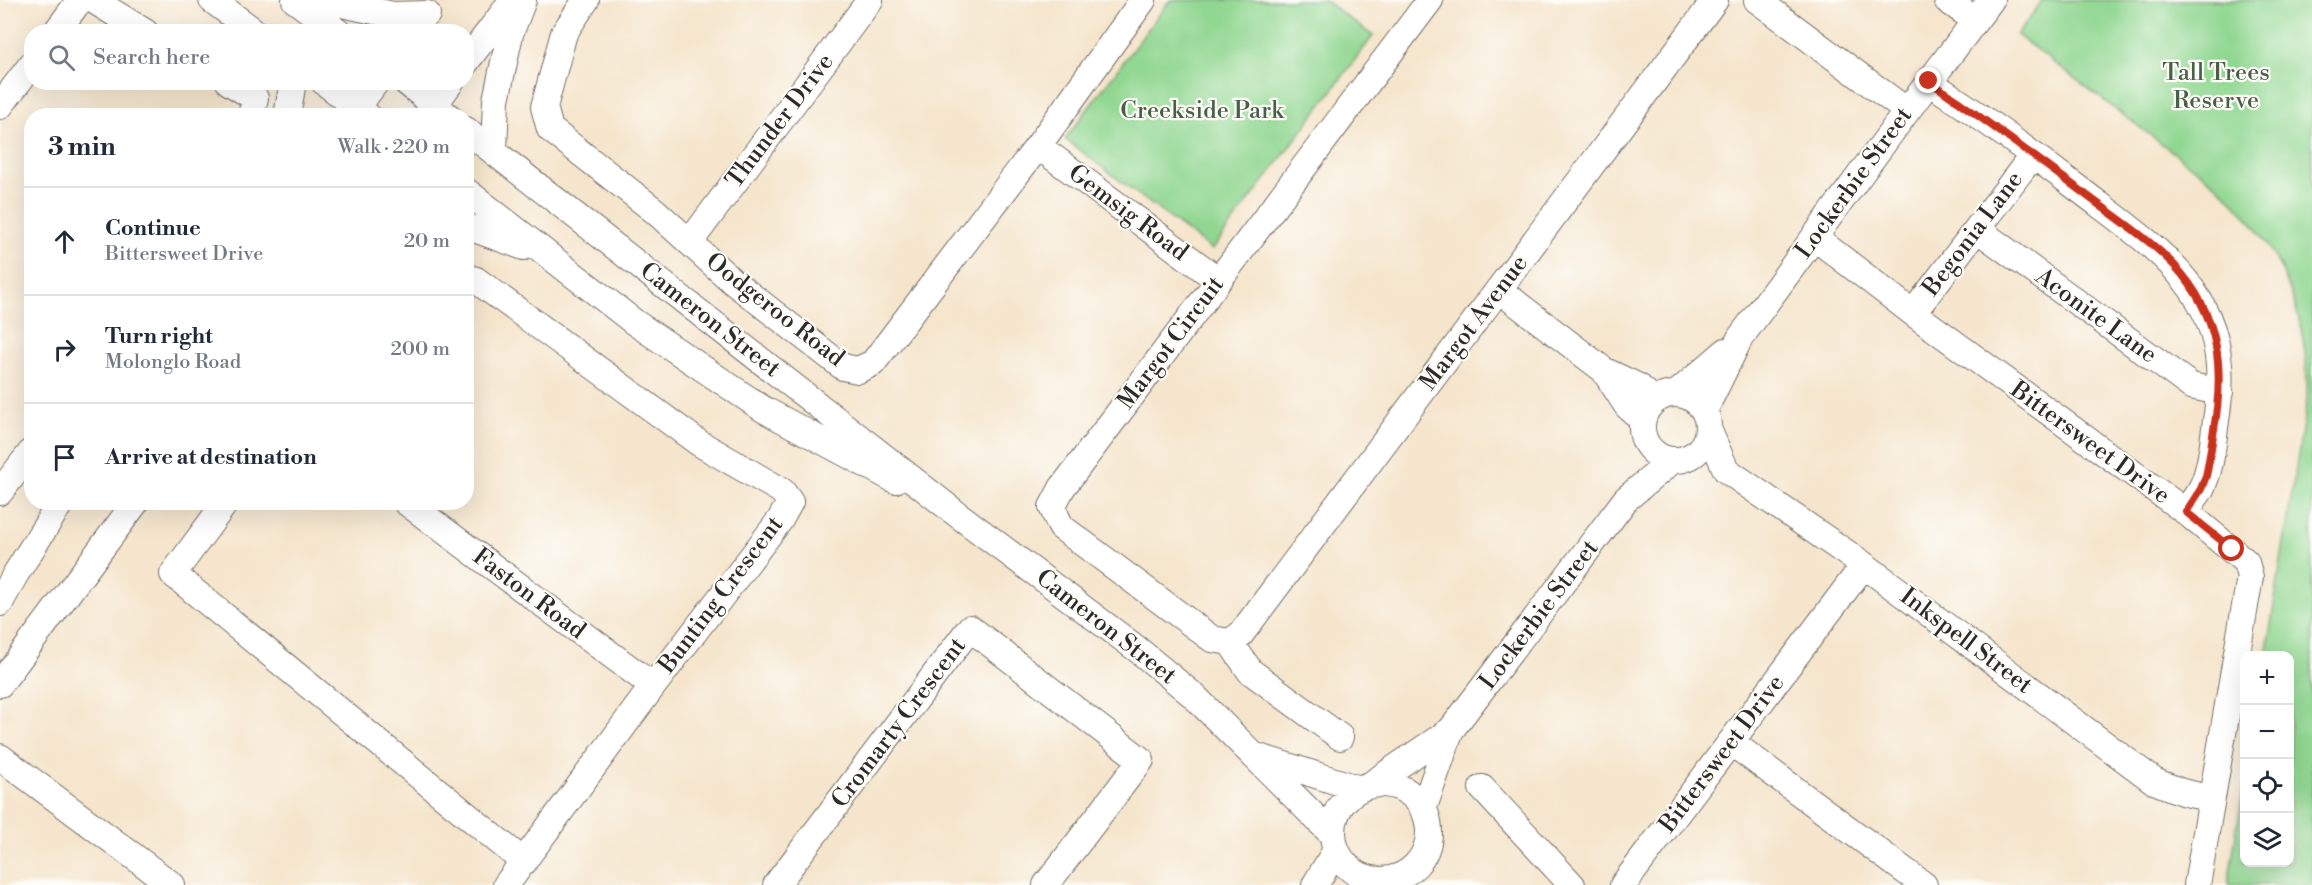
<!DOCTYPE html>
<html lang="en">
<head>
<meta charset="utf-8">
<style>
  body { margin:0; font-family:"Libre Bodoni",serif; background:#f6f6f7; color:#1f2937 }
  .controls { position:absolute; right:18px; bottom:18px; display:grid; overflow:hidden; border-radius:12px; box-shadow:0 6px 24px #0002 }
  .controls button { width:54px; height:54px; display:grid; place-items:center; padding:0; border:0; border-bottom:2px solid #e0e1e3; background:#fff; color:#1f2937; font:30px sans-serif }
  .stop { position:absolute; width:18px; height:18px; margin:-14px; border:4px solid #c8321e; border-radius:50%; background:#fff }
  .stop.end { background:#c8321e; border-color:#fff; box-shadow:0 2px 6px #0008 }
  .list { margin:0; padding:0; list-style:none }
  h2 { display:flex; justify-content:space-between; align-items:center; height:78px; margin:0; padding:0 24px; font-size:26px }
  h2 small { font-size:20px; font-weight:400; color:#747a83 }
  .list li { display:grid; grid-template-columns:39px 1fr auto; gap:18px; align-items:center; box-sizing:border-box; height:108px; padding:0 24px; border-top:2px solid #e0e1e3 }
  .list b { display:block; font-size:22px; white-space:nowrap }
  .list p { margin:0; font-size:20px; white-space:nowrap; color:#747a83 }
  .list em { font-size:20px; font-style:normal; color:#747a83 }
  .icon { flex:none; width:33px; height:33px; fill:none; stroke:currentColor; stroke-width:2; stroke-linecap:round; stroke-linejoin:round }
  .map { position:relative; flex:none; width:2312px; height:885px; overflow:hidden }
  .search { position:absolute; background:#fff; box-shadow:0 6px 24px #0002; left:24px; top:24px; width:450px; height:66px; display:flex; align-items:center; gap:15px; box-sizing:border-box; padding:0 21px; border-radius:24px; color:#747a83; font-size:22px }
  .panel { position:absolute; background:#fff; box-shadow:0 6px 24px #0002; left:24px; top:108px; width:450px; height:402px; border-radius:24px }
  .map>svg:first-child { display:block }
</style>
</head>
<body>
<div class="map">
<svg width="2312" height="885" viewBox="0 0 2312 885">
  <rect width="100%" height="100%" fill="#fdfcf7"/>
  <filter id="ink" filterUnits="userSpaceOnUse"><feTurbulence type="fractalNoise" baseFrequency=".0167" numOctaves="2"/><feDisplacementMap in="SourceGraphic" scale="12" xChannelSelector="R" yChannelSelector="G"/><feConvolveMatrix kernelMatrix="1 2 1 2 8 2 1 2 1" color-interpolation-filters="sRGB"/></filter>
  <filter id="wash" filterUnits="userSpaceOnUse"><feTurbulence type="fractalNoise" baseFrequency=".008" numOctaves="4" result="noise"/><feDisplacementMap in="SourceGraphic" scale="24" xChannelSelector="R" yChannelSelector="G"/><feGaussianBlur stdDeviation="1.35" result="paint"/><feColorMatrix in="noise" values="0 0 0 0 0 0 0 0 0 0 0 0 0 0 0 0 0 1.4 0 .05"/><feComposite in="paint" operator="in"/></filter>
  <g filter="url(#wash)">
    <rect width="100%" height="100%" fill="#f5e5cc"/>
    <path fill="#90d791" stroke="#5e815e" stroke-width="1.5" d="M 1170,0 L 1324,0 L 1373,36 L 1212,250 L 1065,139 Z
      M 2043,0 L 2312,0 L 2312,885 L 2228,885 L 2244,784 L 2244,862 L 2290,862 L 2290,656 L 2266,655 L 2307,399 C 2309,312 2280,241 2214,183 L 2017,35 Z"/>
  </g>
  <g filter="url(#ink)">
    <g fill="none" stroke-linecap="round" stroke-linejoin="round">
      <defs>
        <path id="minor" d="M 93,0 L 145,32
          M 212,0 L 255,32
          M 295,0 L 338,32
          M 323,0 L 393,15 L 427,14
          M 586,0 L 564,33 L 544,107 L 550,129 L 655,211 L 732,281 L 843,367 L 858,370 L 873,363 L 1038,146 L 1143,0
          M 1757,0 L 1907,111
          M 1947,0 L 1975,20
          M 56,32 L 80,0
          M 466,62 L 513,0
          M 229,82 L 255,98 L 251,116
          M 324,82 L 368,116
          M 406,82 L 448,116
          M 1929,82 C 1981,116 2031,153 2080,190 C 2164,254 2234,296 2217,414 C 2213,438 2212,468 2201,489 C 2196,497 2190,504 2186,512
          M 0,106 L 32,64
          M 287,116 L 293,82
          M 351,116 L 376,82
          M 426,116 L 451,82
          M 466,130 L 953,511 L 1137,649 L 1194,696 L 1332,834
          M 1038,146 L 1218,280
          M 494,151 L 496,100 L 510,34 L 523,0
          M 466,191 L 634,322 L 763,409 L 895,480
          M 466,226 L 524,247
          M 1977,229 L 2191,386 L 2220,392
          M 1814,237 L 1913,313 L 2186,512 L 2246,562 L 2250,577 L 2197,885
          M 690,242 L 870,0
          M 466,277 L 476,280 L 699,443 L 782,491 L 790,502 L 780,520 L 653,686 L 506,885
          M 1499,290 L 1605,371 L 1639,387 L 1655,401
          M 1913,313 L 2033,155
          M 1605,372 L 1627,406 L 1642,419
          M1642 427a33 33 0 1 1 66 0a33 33 0 1 1-66 0Z
          M 1676,394 L 1726,351
          M 1704,411 L 1740,338 L 1907,111 L 1991,0
          M 1709,431 L 1726,470 L 1864,565 L 2154,781 L 2182,792 L 2212,799
          M 0,492 L 32,451
          M 226,502 L 173,574 L 524,862
          M 406,502 L 653,686
          M 0,603 L 15,575 L 61,502
          M 1230,642 L 1212,639 L 1061,527 L 1052,507 L 1062,488 L 1430,0
          M 1230,642 L 1241,634 L 1715,0
          M 1230,642 L 1250,671 L 1340,737
          M 0,684 L 136,502
          M 1732,743 L 1924,885
          M 1256,756 L 1360,789
          M 0,757 L 172,885
          M1333 832a48 48 0 1 1 96 0a48 48 0 1 1-96 0Z
          M 1370,785 L 1451,730
          M 1482,788 L 1572,885
          M 1423,810 L 1451,730 L 1626,499 L 1673,460
          M 776,885 L 970,628 L 1141,760 L 1046,885
          M 1315,885 L 1336,850
          M 1623,885 L 1864,565"/>
      </defs>
      <use href="#minor" stroke="#726c63" stroke-width="28"/>
      <use href="#minor" stroke="#fff" stroke-width="26"/>
    </g>
  </g>
  <g fill="none" stroke-linecap="round" stroke-linejoin="round" filter="url(#ink)">
    <path stroke="#c8321e" stroke-width="8" d="M 1929,81 C 1981,117 2031,154 2081,191 C 2112,215 2147,237 2174,265 C 2221,315 2225,371 2213,435 C 2211,449 2209,463 2206,476 L 2201,489 L 2186,512 L 2232,549"/>
  </g>
  <g text-anchor="middle" dominant-baseline="central" stroke-width="4.5" stroke-linejoin="round" paint-order="stroke">
    <g font-size="24" fill="#495f4a" stroke="#fdfcf7">
      <text x="2216" y="73">Tall Trees<tspan x="2216" dy="28">Reserve</tspan></text>
      <text x="1202" y="111">Creekside Park</text>
    </g>
    <g font-size="24" fill="#2b2b2b" stroke="#fdfcf7">
      <text transform="translate(780 121) rotate(-53)">Thunder Drive</text>
      <text transform="translate(1854 183) rotate(-54)">Lockerbie Street</text>
      <text transform="translate(1128 213) rotate(37)">Gemsig Road</text>
      <text transform="translate(1973 234) rotate(-53)">Begonia Lane</text>
      <text transform="translate(775 310) rotate(38)">Oodgeroo Road</text>
      <text transform="translate(2096 316) rotate(36)">Aconite Lane</text>
      <text transform="translate(710 320) rotate(38)">Cameron Street</text>
      <text transform="translate(1474 323) rotate(-53)">Margot Avenue</text>
      <text transform="translate(1171 343) rotate(-53)">Margot Circuit</text>
      <text transform="translate(2090 443) rotate(36)">Bittersweet Drive</text>
      <text transform="translate(529 594) rotate(37)">Faston Road</text>
      <text transform="translate(721 595) rotate(-53)">Bunting Crescent</text>
      <text transform="translate(1539 615) rotate(-53)">Lockerbie Street</text>
      <text transform="translate(1106 627) rotate(38)">Cameron Street</text>
      <text transform="translate(1966 641) rotate(37)">Inkspell Street</text>
      <text transform="translate(899 723) rotate(-53)">Cromarty Crescent</text>
      <text transform="translate(1722 754) rotate(-53)">Bittersweet Drive</text>
    </g>
  </g>
</svg>
<div class="controls">
<button>+</button>
<button>−</button>
<button><svg class="icon" aria-label="locate" viewBox="0 0 24 24"><circle cx="12" cy="12" r="6"/><path d="M12 2v4M12 18v4M2 12h4M18 12h4"/></svg></button>
<button><svg class="icon" aria-label="layers" viewBox="0 0 24 24"><path d="M12 4l9 5-9 5-9-5zM3 14l9 5 9-5"/></svg></button>
</div>
<div class="stop" style="left:2232px;top:549px"></div>
<div class="stop end" style="left:1929px;top:81px"></div>
<div class="search"><svg class="icon" aria-label="search" viewBox="0 0 24 24"><circle cx="10" cy="10" r="6"/><path d="M15 15l6 6"/></svg>Search here</div>
<section class="panel">
<h2>3 min<small>Walk · 220 m</small></h2>
<ul class="list">
<li><svg class="icon" aria-label="ahead" viewBox="0 0 24 24"><path d="M12 20V5M6 11l6-6 6 6"/></svg><div><b>Continue</b><p>Bittersweet Drive</p></div><em>20 m</em></li>
<li><svg class="icon" aria-label="right" viewBox="0 0 24 24"><path d="M7 20v-9h11M14 6l5 5-5 5"/></svg><div><b>Turn right</b><p>Molonglo Road</p></div><em>200 m</em></li>
<li><svg class="icon" aria-label="arrive" viewBox="0 0 24 24"><path d="M6 21V4h12l-3 4 3 4H6"/></svg><div><b>Arrive at destination</b></div></li>
</ul>
</section>
</div>
</body>
</html>
